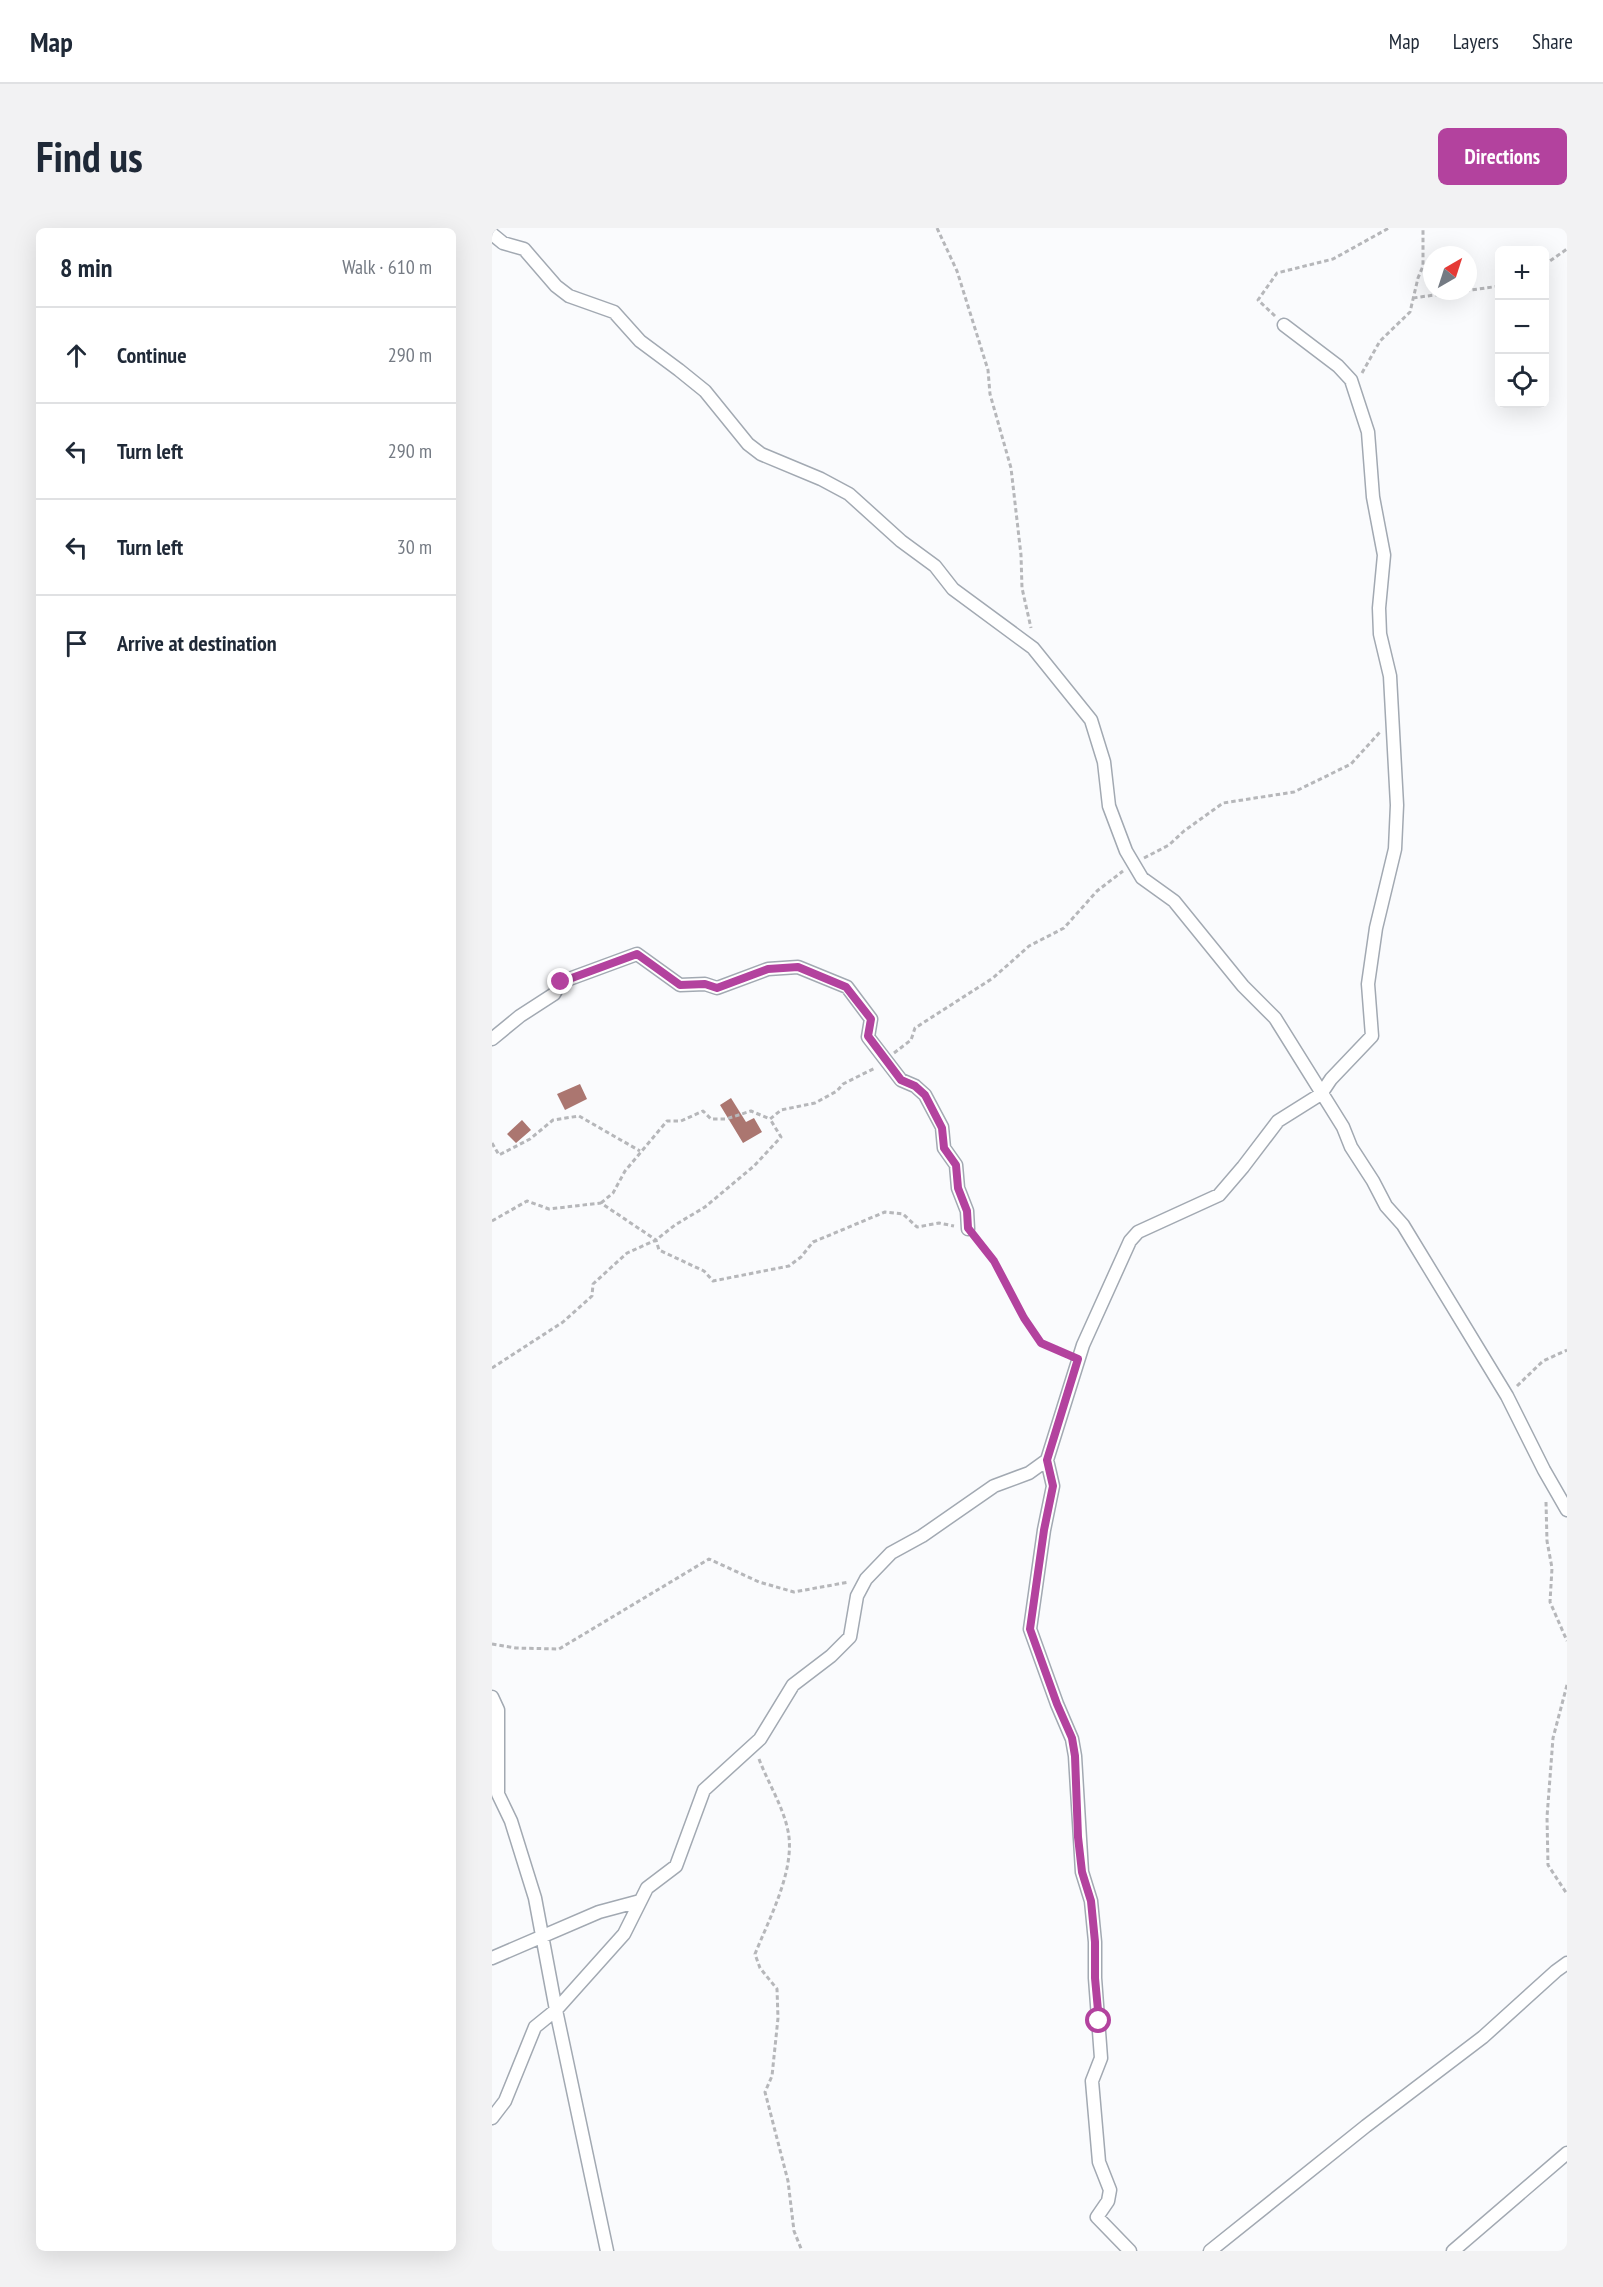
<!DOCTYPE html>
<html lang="en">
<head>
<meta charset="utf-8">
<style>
  body { margin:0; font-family:"PT Sans Narrow",sans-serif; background:#f2f2f3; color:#1f2937 }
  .controls { position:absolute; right:18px; top:18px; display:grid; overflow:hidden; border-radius:9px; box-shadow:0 6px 24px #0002 }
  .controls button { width:54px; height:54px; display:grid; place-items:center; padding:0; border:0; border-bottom:2px solid #e0e1e3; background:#fff; color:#1f2937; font:30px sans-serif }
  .compass { position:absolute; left:931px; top:18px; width:54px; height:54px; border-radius:50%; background:#fff; box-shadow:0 6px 24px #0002; rotate:39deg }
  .stop { position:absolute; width:18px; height:18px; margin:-14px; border:4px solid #b3429e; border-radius:50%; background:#fff }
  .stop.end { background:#b3429e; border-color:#fff; box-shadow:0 2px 6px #0008 }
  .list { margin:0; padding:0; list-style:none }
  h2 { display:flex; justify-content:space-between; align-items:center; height:78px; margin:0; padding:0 24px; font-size:26px }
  h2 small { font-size:20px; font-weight:400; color:#747a83 }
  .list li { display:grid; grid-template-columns:39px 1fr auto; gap:18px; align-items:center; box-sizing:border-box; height:96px; padding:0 24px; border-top:2px solid #e0e1e3 }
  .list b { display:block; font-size:22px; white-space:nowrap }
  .list em { font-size:20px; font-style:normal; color:#747a83 }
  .icon { flex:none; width:33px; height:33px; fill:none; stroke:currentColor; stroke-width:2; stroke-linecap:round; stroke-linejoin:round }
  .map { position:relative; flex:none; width:1075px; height:2023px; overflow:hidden; border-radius:9px }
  header { display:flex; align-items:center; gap:36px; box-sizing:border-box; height:84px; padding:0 30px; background:#fff; border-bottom:2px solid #e0e1e3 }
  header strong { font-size:28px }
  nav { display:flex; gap:33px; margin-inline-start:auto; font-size:21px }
  .intro { display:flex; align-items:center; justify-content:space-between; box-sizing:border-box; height:144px; padding:0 36px }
  h1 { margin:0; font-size:42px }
  .button { padding:15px 27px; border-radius:9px; background:#b3429e; color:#fff; font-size:21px; font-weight:700 }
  main { display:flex; gap:36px; padding:0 36px }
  aside { flex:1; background:#fff; border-radius:9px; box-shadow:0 6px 24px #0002 }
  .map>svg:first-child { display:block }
</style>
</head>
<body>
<header>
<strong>Map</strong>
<nav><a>Map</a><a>Layers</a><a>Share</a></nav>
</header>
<div class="intro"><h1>Find us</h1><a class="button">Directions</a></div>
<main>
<aside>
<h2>8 min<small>Walk · 610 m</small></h2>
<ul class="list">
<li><svg class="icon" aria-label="ahead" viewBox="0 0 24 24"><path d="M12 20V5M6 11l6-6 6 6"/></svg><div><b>Continue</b></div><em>290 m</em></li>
<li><svg class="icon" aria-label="left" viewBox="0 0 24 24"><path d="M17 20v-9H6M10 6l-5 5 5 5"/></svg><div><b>Turn left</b></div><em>290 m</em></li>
<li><svg class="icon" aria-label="left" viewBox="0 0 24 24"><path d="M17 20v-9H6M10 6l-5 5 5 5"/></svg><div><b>Turn left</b></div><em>30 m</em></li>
<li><svg class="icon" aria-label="arrive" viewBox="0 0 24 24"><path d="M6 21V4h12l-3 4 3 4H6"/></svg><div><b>Arrive at destination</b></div></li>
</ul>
</aside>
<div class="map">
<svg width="1075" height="2023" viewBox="0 0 1075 2023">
  <rect width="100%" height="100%" fill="#fafbfd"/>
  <path fill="#ab7670" d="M 88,856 L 95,871 L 73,882 L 65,866 Z
    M 239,870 L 254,894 L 262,890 L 270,904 L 251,915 L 228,877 Z
    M 30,892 L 39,902 L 24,915 L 15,906 Z"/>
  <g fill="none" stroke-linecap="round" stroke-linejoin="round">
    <defs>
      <path id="street" d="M 0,6 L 11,15 L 32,21 L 64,58 L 77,68 L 122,84 L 148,113 L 187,142 L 213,163 L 256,216 L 269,226 L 329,251 L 357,266 L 409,313 L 443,338 L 461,361 L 541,420 L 599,492 L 612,534 L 617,578 L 634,623 L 650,650 L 682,673 L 751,758 L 783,790 L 851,899 L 859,919 L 881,953 L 894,978 L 911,997 L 1015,1168 L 1052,1242 L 1075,1282
        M 0,811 L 28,788 L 62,766 L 69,754 L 145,726 L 188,757 L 213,756 L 225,760 L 276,741 L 306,739 L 355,759 L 379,791 L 376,809 L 409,852 L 423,858 L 433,867 L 450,899 L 452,920 L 464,937 L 466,960 L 475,983 L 476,1001
        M 555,1232 L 561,1258 L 552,1302 L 538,1401 L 565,1476 L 580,1511 L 583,1528 L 590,1644 L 599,1673 L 603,1714 L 603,1750 L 609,1830 L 600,1853 L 607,1934 L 618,1962 L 616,1973 L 605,1989 L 638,2023
        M 0,1469 L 6,1482 L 6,1566 L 19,1593 L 43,1670 L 64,1782 L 115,2023
        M 0,1730 L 107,1684 L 148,1673
        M 0,1890 L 13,1873 L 43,1799 L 64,1782 L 132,1706 L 155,1660 L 184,1638 L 212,1562 L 268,1511 L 301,1457 L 339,1428 L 358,1409 L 365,1368 L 374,1351 L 399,1325 L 430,1308 L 502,1258 L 537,1245 L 555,1232 L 591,1117 L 638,1013 L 646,1004 L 727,967 L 751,939 L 786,893 L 829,866 L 839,851 L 880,808 L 876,756 L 884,700 L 903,621 L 905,577 L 898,448 L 888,406 L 887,380 L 892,327 L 881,269 L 876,204 L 859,152 L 846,138 L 792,97
        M 718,2023 L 874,1898 L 991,1809 L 1064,1743 L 1075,1735
        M 961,2023 L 1075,1925"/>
    </defs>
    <use href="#street" stroke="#a2a9b2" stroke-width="15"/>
    <path stroke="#b6b7ba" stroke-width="3" stroke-dasharray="4.5 3" stroke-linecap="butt" d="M 445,0 L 465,43 L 496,142 L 498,166 L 519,240 L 529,327 L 530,360 L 539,400
      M 1052,37 L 1075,21
      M 921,70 L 1008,58
      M 783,88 L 766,72 L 785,45 L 841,31 L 897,0
      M 870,145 L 888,113 L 918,84 L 926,50 L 931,38 L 931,0
      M 652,630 L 677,617 L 692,603 L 731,575 L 802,564 L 859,536 L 888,504
      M 402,825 L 419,812 L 423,800 L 501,750 L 537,718 L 572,700 L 605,663 L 631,643
      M 0,915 L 7,927 L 38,911 L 61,892 L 87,888 L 148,923
      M 109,975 L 121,965 L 133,943 L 175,893 L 189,893 L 211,883 L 219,891 L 234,891 L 259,883 L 278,891 L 289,882 L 323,875 L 345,863 L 351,856 L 383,840
      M 0,993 L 35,973 L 57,981 L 109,975 L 164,1012 L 167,1022 L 212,1043 L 221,1053 L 297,1038 L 309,1029 L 321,1014 L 393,984 L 411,986 L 425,999 L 447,995 L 462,998
      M 484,1011 L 502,1033 L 516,1062 L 549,1115 L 574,1126
      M 0,1140 L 71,1094 L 100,1068 L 101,1056 L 135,1025 L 164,1012 L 183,997 L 213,979 L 262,938 L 289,909 L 278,891
      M 1025,1158 L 1051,1133 L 1075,1122
      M 1054,1274 L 1055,1313 L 1060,1340 L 1058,1374 L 1075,1413
      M 0,1416 L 24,1420 L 67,1421 L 217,1331 L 267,1354 L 302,1364 L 357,1354
      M 1075,1457 L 1061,1510 L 1055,1589 L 1056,1637 L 1075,1666
      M 267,1531 C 276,1555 291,1578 296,1603 C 304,1641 277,1691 263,1726 L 268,1740 L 285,1761 L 286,1790 L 280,1848 L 273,1864 L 296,1953 L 302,2003 L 310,2023"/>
    <use href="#street" stroke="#fff" stroke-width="12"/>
  </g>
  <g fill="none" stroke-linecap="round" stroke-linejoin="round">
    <path stroke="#b3429e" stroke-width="8" d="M 69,754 L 145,726 L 188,757 L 213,756 L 225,760 L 276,741 L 306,739 L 354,759 L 379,791 L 376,808 L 409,852 L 423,858 L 433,867 L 450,900 L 452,920 L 464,937 L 466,960 L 475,983 L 476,1000 L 502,1033 L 532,1090 L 549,1115 L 586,1131 L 555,1232 L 561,1258 L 552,1302 L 538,1401 L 565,1476 L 580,1510 L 583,1528 L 586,1609 L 590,1644 L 599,1673 L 603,1714 L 603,1750 L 607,1793"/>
  </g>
</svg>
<div class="controls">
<button>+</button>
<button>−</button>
<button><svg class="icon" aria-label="locate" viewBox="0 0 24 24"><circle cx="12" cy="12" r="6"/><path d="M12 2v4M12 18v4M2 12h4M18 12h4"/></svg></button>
</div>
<svg class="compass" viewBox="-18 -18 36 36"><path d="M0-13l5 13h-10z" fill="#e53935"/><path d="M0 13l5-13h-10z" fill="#747a83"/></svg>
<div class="stop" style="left:607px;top:1793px"></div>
<div class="stop end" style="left:69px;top:754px"></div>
</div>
</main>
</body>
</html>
